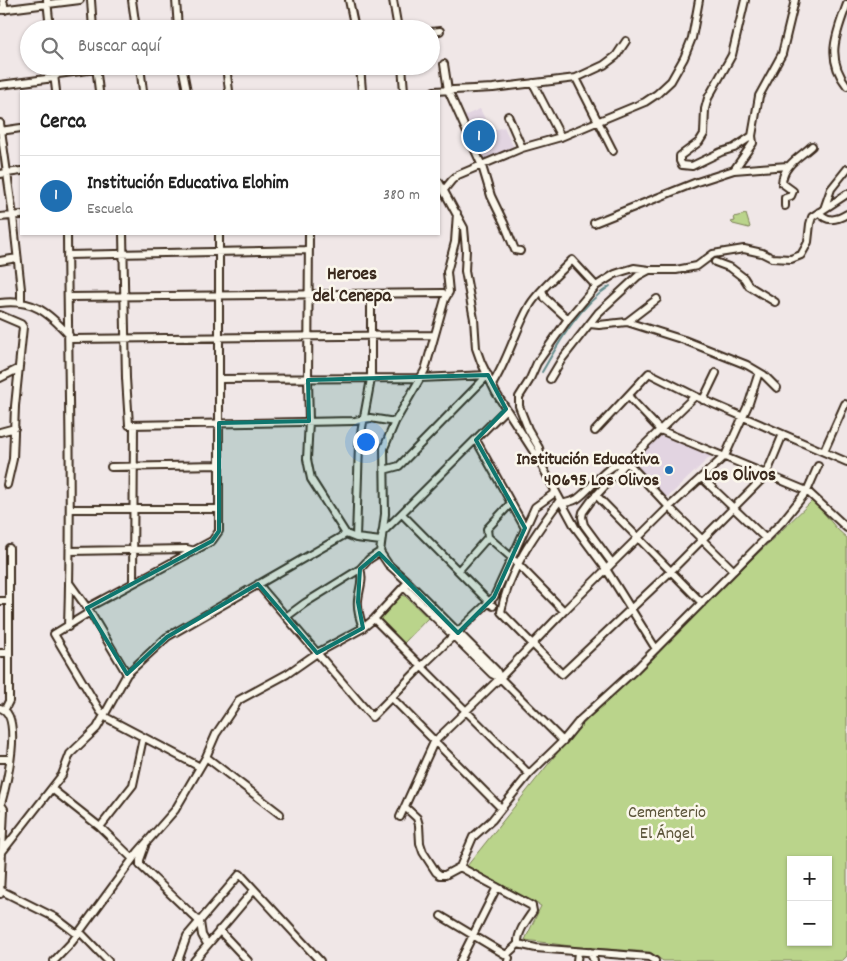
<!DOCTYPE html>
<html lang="es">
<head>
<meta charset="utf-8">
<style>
  body { margin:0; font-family:Dekko,sans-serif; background:#f2f2f2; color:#222 }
  .controls { position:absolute; right:15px; bottom:15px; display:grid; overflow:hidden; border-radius:0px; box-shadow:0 1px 4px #0004 }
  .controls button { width:45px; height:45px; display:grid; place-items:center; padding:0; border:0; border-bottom:1px solid #e0e0e0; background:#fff; color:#222; font:25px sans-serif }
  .you { position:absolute; left:365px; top:441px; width:18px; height:18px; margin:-12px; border:4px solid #fff; border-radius:50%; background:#1a73e8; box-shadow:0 0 0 8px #1a73e833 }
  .badge { display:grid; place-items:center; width:32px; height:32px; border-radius:50%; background:#1f6fb2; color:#fff; font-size:16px; font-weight:700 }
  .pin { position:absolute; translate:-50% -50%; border:2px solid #fff; box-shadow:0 1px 5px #0006 }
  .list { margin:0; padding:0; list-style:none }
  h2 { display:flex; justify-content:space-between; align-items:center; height:65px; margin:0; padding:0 20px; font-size:21px }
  h2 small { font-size:16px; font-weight:400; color:#767676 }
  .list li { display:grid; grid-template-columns:32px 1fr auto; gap:15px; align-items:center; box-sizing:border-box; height:80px; padding:0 20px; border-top:1px solid #e0e0e0 }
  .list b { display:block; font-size:19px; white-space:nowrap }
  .list p { margin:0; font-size:16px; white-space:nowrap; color:#767676 }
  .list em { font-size:16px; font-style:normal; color:#767676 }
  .icon { flex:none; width:28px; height:28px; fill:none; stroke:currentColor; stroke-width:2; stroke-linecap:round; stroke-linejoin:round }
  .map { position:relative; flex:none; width:847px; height:961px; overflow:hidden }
  .search { position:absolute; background:#fff; box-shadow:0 1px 4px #0004; left:20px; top:20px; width:420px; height:55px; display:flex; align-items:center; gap:12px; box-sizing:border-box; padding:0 18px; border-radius:28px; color:#767676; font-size:19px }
  .panel { position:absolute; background:#fff; box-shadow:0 1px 4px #0004; left:20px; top:90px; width:420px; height:145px; border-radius:0px }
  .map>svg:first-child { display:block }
</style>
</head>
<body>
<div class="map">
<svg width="847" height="961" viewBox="0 0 847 961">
  <rect width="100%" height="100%" fill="#f0e7e7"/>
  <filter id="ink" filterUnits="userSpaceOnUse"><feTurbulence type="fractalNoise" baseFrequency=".02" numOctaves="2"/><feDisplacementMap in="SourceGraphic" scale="10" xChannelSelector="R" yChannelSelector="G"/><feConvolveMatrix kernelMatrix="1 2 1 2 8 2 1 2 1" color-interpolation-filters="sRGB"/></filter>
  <g filter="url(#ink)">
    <path fill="#e2d4e1" d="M 480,109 L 491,131 L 504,127 L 514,148 L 484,162 L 464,116 Z
      M 661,436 L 711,456 L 669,496 L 666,497 L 635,464 L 635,460 Z"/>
    <path fill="#bad48b" stroke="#7a7f54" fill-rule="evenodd" d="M 746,214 L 750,227 L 749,228 L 733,224 L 731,222 L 735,221 L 734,217 Z
      M 813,500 L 837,529 L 847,538 L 847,956 L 842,961 L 663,961 L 650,952 L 578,947 L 525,940 L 541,906 L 467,866 L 562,747 L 588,719 L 652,660 L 688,621 ZM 791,860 L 828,860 L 828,942 L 791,942 Z
      M 402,595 L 405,596 L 428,618 L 404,643 L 380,618 Z"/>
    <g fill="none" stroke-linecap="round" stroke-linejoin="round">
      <path stroke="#638c8c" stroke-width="2" d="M 542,372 C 560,341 579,306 610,286"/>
      <defs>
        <path id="minor" d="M 3,0 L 5,10
          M 47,0 L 50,29
          M 91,0 L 93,29
          M 132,0 L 136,29
          M 176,0 L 178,29
          M 349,0 L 355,29
          M 393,0 L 398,29
          M 745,0 L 732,55 L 708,98 L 705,109 L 704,134 L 699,142 L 680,156 L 680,161 L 682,165 L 692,166 L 721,152 L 734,148 L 752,136
          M 847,4 C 836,34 825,58 847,86
          M 0,10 L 80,0
          M 431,32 L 440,31
          M 444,64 L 448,90 L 482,166 L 491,196 L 504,223 L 515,250 L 520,251
          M 53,66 L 56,91
          M 96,66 L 99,91
          M 140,66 L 143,91
          M 182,66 L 187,91
          M 226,66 L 229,91
          M 360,66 L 362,91
          M 402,66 L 404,91
          M 576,78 L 613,151
          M 533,83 L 561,137
          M 0,85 L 54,78 L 58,74 L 119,66
          M 434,91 L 493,88 L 576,78 L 604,65 L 616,56 L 626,41
          M 508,116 L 522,148
          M 0,123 L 13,216 L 21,289 L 21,302
          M 0,131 L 21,128
          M 734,170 L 788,166
          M 0,174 L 21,171
          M 439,182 L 464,228 L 466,250 L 465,271 L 474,319 L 476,348 L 481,362 L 496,393 L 537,457 L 575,527 L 606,569 L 656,649
          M 444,190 L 452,180 L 458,175 L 522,148 L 561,137 L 599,121 L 645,102 L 657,94 L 671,81 L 684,58 L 692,38 L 699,0
          M 785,206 L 785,198 L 791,196 L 793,191 L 782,183 C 783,165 800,157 812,146
          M 824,209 L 831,189 L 847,169
          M 819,212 C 827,223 837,220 847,214
          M 457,213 L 455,242 L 447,272 L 449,292 L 445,299 L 425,370 L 395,422 L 384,448 L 385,514 L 380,552 L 388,564 L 408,582 L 496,670 L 500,678 L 563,741
          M 0,217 L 21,215
          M 594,223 L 697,182 L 734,170 L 753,143 L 752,136 L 759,96 L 782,54 L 795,0
          M 67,234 C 68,365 72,496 68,627
          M 123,234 L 126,378 L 129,425 L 355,421 L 370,418 L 395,422
          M 309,234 L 308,380 L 309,421 L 307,459 L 311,479 L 346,534 L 356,538 L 381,541
          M 67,255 L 309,250
          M 0,261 L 17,258
          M 715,262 L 731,268 L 744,278 L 749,286 L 775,302
          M 542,290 L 545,298 L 568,319
          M 68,297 L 443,293
          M 0,303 C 33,299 48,312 69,335
          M 0,315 L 21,324 L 23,327 L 15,406 L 13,459 L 7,485
          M 627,322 L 657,299
          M 590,324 L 599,325 L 627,322 L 684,340 L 747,365 L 764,375 L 777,388
          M 70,339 L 434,335
          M 0,378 L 18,369
          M 219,379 L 420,378 L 488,375
          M 550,379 L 562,359 L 598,313 L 638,276 L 649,270 L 676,270 L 697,266 L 713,254 L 744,249 L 762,253 L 772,258 L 791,259 L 801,255 L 805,248 L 808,242 L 810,224 L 812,217 L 847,194
          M 492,385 C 508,360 515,331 530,305 C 540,289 559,274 572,260 L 596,286
          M 628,396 L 660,430 L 807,491 L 847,528
          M 703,400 L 716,373
          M 595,431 L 649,373 L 695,396 L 847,462
          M 0,432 L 15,428
          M 476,440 L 525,528
          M 824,451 L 845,404
          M 537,457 L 540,452 L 539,448 L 528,429 L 519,406 L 519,397 L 529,381 L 537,363 L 568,319 L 596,286 L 615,274 L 624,271 L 634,268 L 649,270
          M 627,462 L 669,507 L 733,570
          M 111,467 L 219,465
          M 384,470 L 399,466 L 488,375
          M 702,478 L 766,539
          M 596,495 L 702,603
          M 560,500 C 535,534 509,569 501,612 L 562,674 L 671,571 L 766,475 L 783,434
          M 562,504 C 567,502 572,502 577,499 C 593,488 606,463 627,462
          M 70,509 L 219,509
          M 402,514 L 493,606
          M 382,533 L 506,409
          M 488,537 L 487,529 L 511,503
          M 356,538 L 359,444 L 371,379 L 371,294
          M 70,551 L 187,549 L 195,551
          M 612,563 L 584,525 L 582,517 L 583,512 L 591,501 L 627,462 L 695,396
          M 360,569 C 364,580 359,589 358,600 C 357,610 360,619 363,628
          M 459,570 L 488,537 L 512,558 L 564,611
          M 133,583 L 134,425
          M 70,584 L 90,612 L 127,674
          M 258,584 L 372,717 L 422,666 L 494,597 L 535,507 L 556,492
          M 404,587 L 492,674 L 500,678
          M 0,601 L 9,601
          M 87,608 L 212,541 L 219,531 L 219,234
          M 90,612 L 54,634 L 100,711 L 107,718 L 200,767
          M 286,617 L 305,603 L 360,569 L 369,559 L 380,552
          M 374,619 L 529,774
          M 0,653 L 9,653
          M 392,698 L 501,808
          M 0,708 C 24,714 6,786 1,804
          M 5,709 L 9,701 L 9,548
          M 206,757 L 280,814
          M 0,759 L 10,759
          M 52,789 L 100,827 L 133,859
          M 0,803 L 4,809 L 0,894
          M 405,807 L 417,818 L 419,825 L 420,843 L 423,852 L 436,872 L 440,875 L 445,875 L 460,867 L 473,837 L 492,820 L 529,774 L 563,741 L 580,720 L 636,669 L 782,522 L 807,491 L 818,466
          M 400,817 L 434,742 L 500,678 L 564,611 L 669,507 L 725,456 L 749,403 L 759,372
          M 100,827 L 133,785 L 143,738
          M 145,846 L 140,860 L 140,865 L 200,922 L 202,935 L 207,944
          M 2,852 L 62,775 L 70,754 L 97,728 L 127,674 L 167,637 L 346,534
          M 460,867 L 532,906 L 533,911 C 527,920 517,932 518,944 L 536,948 L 649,957 L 655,961
          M 0,890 L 56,918 L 78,935
          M 441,916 L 506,955
          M 219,930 L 248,961
          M 80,932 L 108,961
          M 590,952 L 594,961
          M 54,961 L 72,942 L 138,852 L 175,810 L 206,757 L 216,734 L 239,700 L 287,674 L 317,653 L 363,628 L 374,619 L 408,582
          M 178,961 L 187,936 L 240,874 L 320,961
          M 194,961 L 254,890
          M 460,961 L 497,887
          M 508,961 L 509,958 L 506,955 L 518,944
          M 577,961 L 578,952"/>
      </defs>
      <use href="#minor" stroke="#3b2a1e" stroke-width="10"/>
      <use href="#minor" stroke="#fbf7ec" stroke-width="6"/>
    </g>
  </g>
  <path fill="#0f766e" fill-opacity="0.2" stroke="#0f766e" stroke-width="4" stroke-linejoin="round" d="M 488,375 L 506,409 L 476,440 L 525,528 L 494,597 L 458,633 L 379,553 L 360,569 L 358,602 L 363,628 L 317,653 L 258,584 L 167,637 L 127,674 L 87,608 L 212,541 L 219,531 L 219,423 L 309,421 L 308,380 Z"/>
  <circle fill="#1f6fb2" stroke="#fbf7ec" stroke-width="2" cx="669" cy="470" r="5"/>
  <g text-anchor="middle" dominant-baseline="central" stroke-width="5" stroke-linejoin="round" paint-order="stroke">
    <g font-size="18" font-weight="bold" fill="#3b2a1e" stroke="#fbf7ec" text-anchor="end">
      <text x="659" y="460">Institución Educativa<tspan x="659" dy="21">40695 Los Olivos</tspan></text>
    </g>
    <g font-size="18" fill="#5b5439" stroke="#fbf7ec">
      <text x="667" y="813">Cementerio<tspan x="667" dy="21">El Ángel</tspan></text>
    </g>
    <g font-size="19" font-weight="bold" fill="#3b2a1e" stroke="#fbf7ec">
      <text x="352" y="275">Heroes<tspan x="352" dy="22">del Cenepa</tspan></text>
      <text x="740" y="476">Los Olivos</text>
    </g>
  </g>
</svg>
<div class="controls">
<button>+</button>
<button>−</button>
</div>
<div class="you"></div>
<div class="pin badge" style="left:479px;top:136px">1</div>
<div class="search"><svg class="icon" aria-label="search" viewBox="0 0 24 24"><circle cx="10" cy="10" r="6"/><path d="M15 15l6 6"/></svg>Buscar aquí</div>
<section class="panel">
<h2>Cerca<small></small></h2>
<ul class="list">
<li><span class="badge">1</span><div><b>Institución Educativa Elohim</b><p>Escuela</p></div><em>380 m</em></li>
</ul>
</section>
</div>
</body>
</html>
